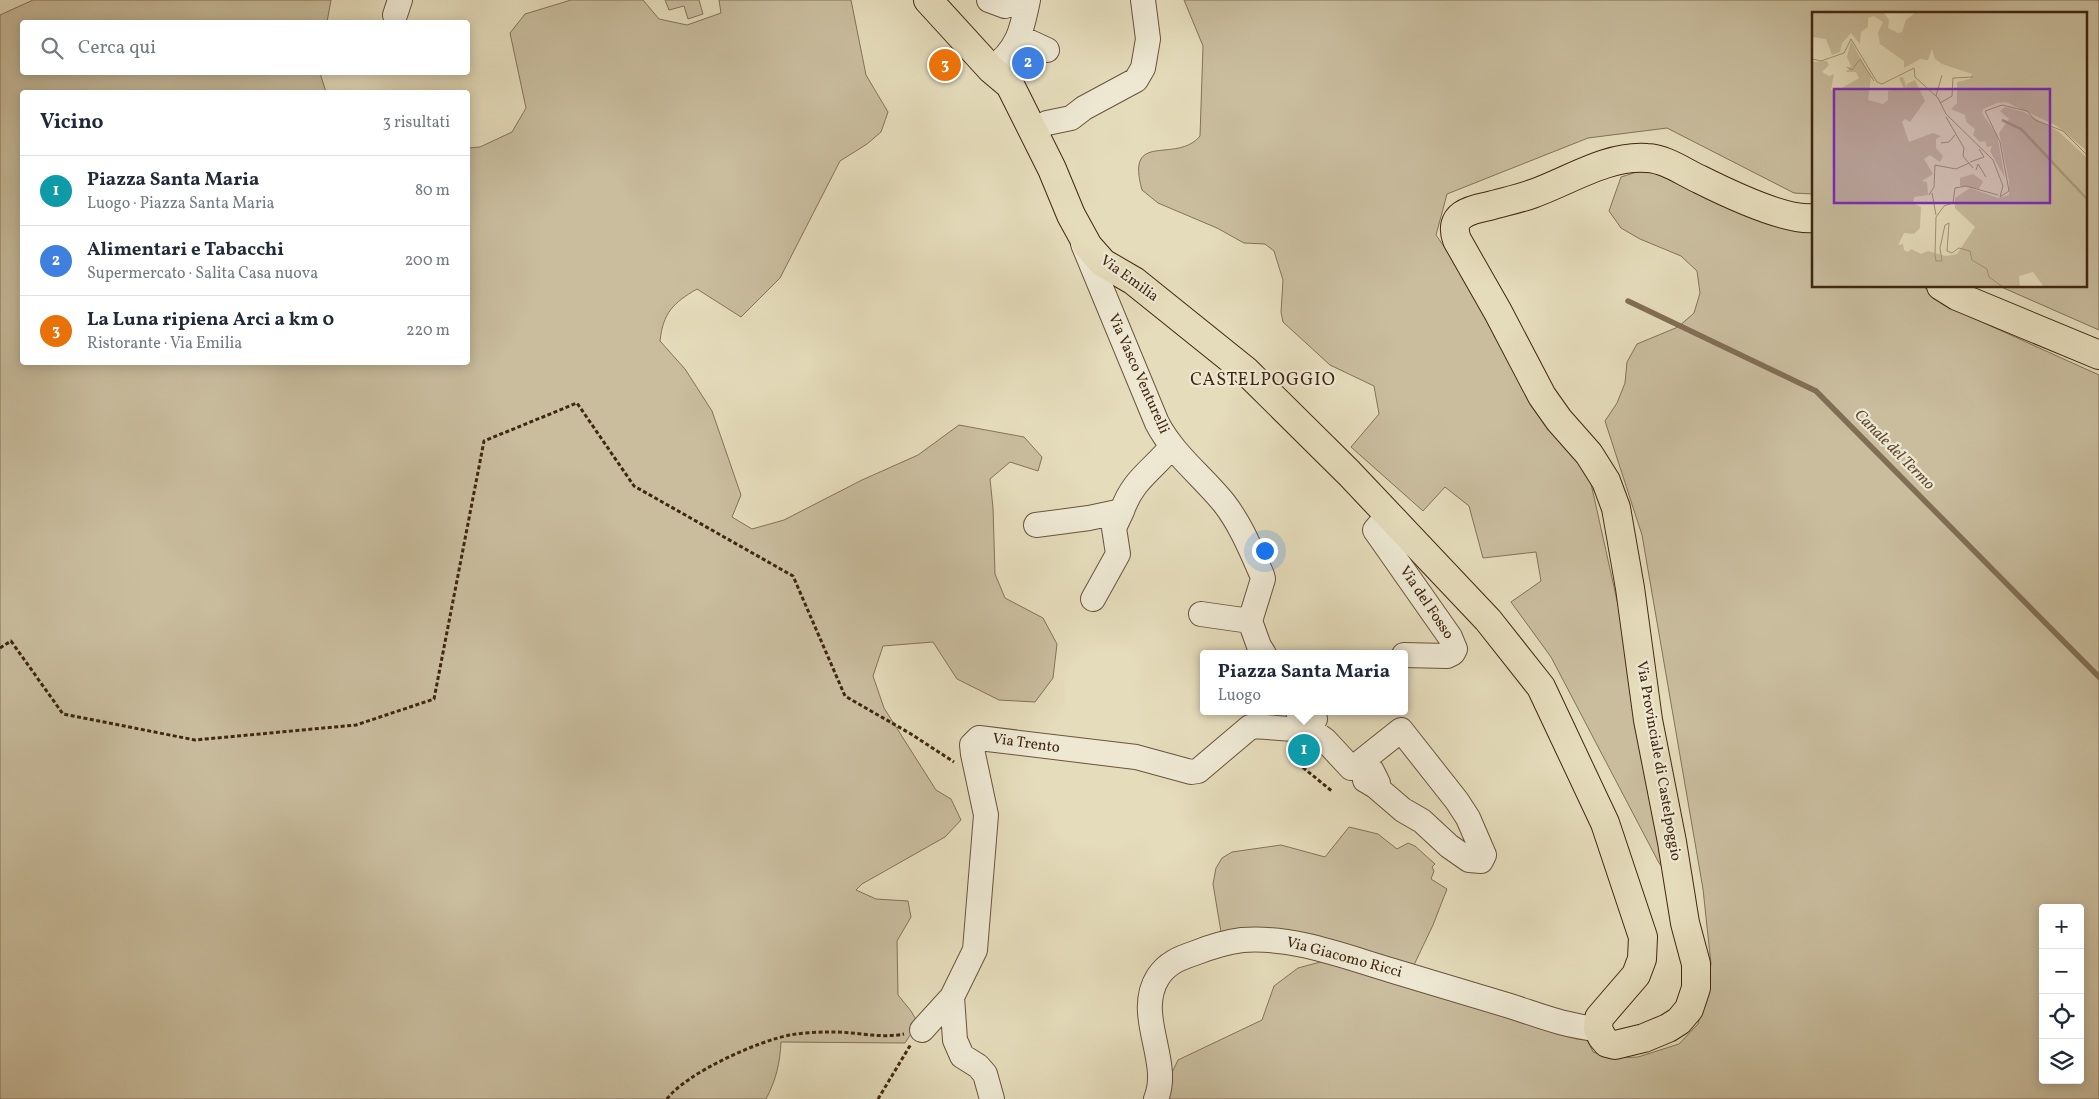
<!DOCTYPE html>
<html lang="it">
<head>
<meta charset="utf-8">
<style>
  body { margin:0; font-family:Vollkorn,serif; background:#f6f6f7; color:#1f2937 }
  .controls { position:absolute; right:15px; bottom:15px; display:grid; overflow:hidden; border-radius:5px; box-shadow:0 2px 12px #0003 }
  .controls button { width:45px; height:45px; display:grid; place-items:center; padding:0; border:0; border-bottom:1px solid #e0e1e3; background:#fff; color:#1f2937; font:25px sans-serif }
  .you { position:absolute; left:1264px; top:550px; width:18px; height:18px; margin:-12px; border:4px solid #fff; border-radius:50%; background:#1a73e8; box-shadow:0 0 0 8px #1a73e833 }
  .badge { display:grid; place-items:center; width:32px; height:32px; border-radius:50%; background:#8f2418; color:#fff; font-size:16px; font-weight:700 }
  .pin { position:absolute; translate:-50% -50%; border:2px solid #fff; box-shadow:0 1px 5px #0006 }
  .popup { position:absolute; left:1200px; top:650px; width:208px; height:65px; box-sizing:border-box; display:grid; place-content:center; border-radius:5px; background:#fff; filter:drop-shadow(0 1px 4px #0005); font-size:16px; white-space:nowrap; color:#747a83 }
  .popup b { font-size:19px; color:#1f2937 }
  .popup::after { content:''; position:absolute; left:50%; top:100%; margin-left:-10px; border:10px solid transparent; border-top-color:#fff }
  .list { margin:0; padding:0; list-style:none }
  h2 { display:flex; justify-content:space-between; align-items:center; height:65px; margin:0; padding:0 20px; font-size:21px }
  h2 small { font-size:16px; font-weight:400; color:#747a83 }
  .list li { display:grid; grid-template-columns:32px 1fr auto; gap:15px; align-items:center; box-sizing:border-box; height:70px; padding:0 20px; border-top:1px solid #e0e1e3 }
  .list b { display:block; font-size:19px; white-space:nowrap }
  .list p { margin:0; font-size:16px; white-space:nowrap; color:#747a83 }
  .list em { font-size:16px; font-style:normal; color:#747a83 }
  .icon { flex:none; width:28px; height:28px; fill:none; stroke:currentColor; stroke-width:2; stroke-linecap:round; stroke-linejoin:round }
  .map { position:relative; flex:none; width:2099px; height:1099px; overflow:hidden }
  .search { position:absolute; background:#fff; box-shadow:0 2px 12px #0003; left:20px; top:20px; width:450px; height:55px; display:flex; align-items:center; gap:12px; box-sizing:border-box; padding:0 18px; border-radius:5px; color:#747a83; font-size:19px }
  .panel { position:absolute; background:#fff; box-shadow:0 2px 12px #0003; left:20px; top:90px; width:450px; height:275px; border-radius:5px }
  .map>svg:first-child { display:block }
</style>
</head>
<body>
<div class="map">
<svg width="2099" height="1099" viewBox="0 0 2099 1099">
  <rect width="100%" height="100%" fill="#e5dcbb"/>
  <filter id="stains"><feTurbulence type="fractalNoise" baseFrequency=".004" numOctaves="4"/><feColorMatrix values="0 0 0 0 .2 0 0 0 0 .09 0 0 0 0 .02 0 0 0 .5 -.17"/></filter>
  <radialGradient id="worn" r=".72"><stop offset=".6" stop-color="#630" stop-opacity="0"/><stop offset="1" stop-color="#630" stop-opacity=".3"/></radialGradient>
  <path fill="#c9bd9e" stroke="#847258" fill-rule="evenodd" d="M 33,0 L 331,0 L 327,22 L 22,22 L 22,72 L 320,73 L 326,92 L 22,92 L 22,362 L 468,362 L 468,148 L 480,147 L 512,132 L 526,108 L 510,33 L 525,14 L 571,0 L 643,0 L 659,19 L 687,25 L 721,13 L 719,0 L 851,0 L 866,75 L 888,112 L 881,132 L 867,144 L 840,161 L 780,278 L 741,317 L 697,289 C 673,303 663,313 660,341 L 685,369 L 712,411 L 741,495 L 732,517 L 752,529 L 784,520 L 862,480 L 918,455 L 959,425 L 1024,437 L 1042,457 L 1038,471 L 1010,462 L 990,479 L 993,508 L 995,574 L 1005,598 L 1043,618 L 1057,644 L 1053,678 L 1035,702 L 999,700 L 957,679 L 933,642 L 883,646 L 873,676 L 884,708 L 936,790 L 951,799 L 961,820 L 945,837 L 862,884 L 856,890 L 876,899 L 908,901 L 911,917 L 897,941 L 898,995 L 911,1011 L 918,1023 L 905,1043 L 781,1042 C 780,1063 776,1080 766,1099 L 0,1099 L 0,15 Z
    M 665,0 L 699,0 L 703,14 L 688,19 L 684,6 L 669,10 Z
    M 1184,0 L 2099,0 L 2099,330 L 1999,286 L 2085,286 L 2085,14 L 1813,14 L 1813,194 L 1794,193 L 1667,128 L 1588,138 L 1447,194 L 1436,235 L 1582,443 L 1682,893 L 1659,863 L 1551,657 L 1511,602 L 1541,581 L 1536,552 L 1483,558 L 1469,506 L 1445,487 L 1423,511 L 1351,447 L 1379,414 L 1374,386 L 1330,365 L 1283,322 L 1281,312 L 1283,280 L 1274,251 L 1265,244 L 1244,243 L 1217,228 L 1158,203 L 1142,190 C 1125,129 1176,165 1200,136 L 1203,46 Z
    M 1643,170 L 1661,172 L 1813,231 L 1813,286 L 1923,286 L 1942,304 L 2099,375 L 2099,1099 L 1163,1099 L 1165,1087 L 1178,1060 L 1262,1020 L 1274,986 L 1298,968 L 1324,961 L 1586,1037 L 1593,1052 L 1609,1058 L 1638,1057 L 1679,1044 L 1698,1024 L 1711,964 L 1703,889 L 1642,535 L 1605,421 L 1617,403 L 1625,383 L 1627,362 L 1637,344 L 1678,327 L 1694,313 L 1700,293 L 1697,271 L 1681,256 L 1640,239 L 1621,228 L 1609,211 L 1621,177 ZM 2043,908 L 2080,908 L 2080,1080 L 2043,1080 Z
    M 1349,827 L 1378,834 L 1397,849 L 1408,843 L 1415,846 L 1435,864 L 1432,867 L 1434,871 L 1431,879 L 1447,889 L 1433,925 L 1413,967 L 1222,938 L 1213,884 L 1216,868 L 1222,858 L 1232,852 L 1281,845 L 1325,857 Z"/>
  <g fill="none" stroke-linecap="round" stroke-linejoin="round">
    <path stroke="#816e54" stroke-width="5.5" d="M 1628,301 L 1816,391 L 2099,677"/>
    <defs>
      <path id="minor" d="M 989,0 L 1005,6 L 1010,4 L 1026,9
        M 395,15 L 400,0
        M 1019,37 L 1047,50
        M 991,69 C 1018,50 1022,30 1028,0
        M 1033,131 L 1047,123 L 1071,118 L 1084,108 L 1136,80 L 1143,68 L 1148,39 L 1143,0
        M 1083,244 L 1157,423 C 1173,454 1202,476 1224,503 C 1241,525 1251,550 1262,575 L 1263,579 L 1250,621 L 1259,646 L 1264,654
        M 1388,515 L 1375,530 L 1450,637 L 1455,649 L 1453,653 L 1447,656 L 1404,655
        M 1036,525 L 1089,518 L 1122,511 C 1133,479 1152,471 1172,446
        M 1093,599 L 1118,554 L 1114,528 L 1122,511
        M 1201,614 L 1250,621
        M 1298,711 L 1307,727 L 1325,740 L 1351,768
        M 1365,780 L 1375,786 L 1403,810 L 1422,821 L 1449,846 L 1469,860 L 1481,861 L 1484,855 L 1468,818 L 1457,801 L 1401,730 L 1362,761 L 1372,771 L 1378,783 L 1375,786
        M 952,997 L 955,1040 L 962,1056 L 978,1066 L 985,1074 L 992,1099
        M 922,1030 L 952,997 L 975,950 L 986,815 L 973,754 L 972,745 L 979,738 L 1136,757 L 1191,772 L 1198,771 L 1250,727 C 1274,724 1296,737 1315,719
        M 1156,1099 C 1172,1061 1134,1015 1158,977 C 1167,963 1180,958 1195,953 C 1210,947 1227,942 1242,940 C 1292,936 1343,956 1390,970 C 1430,982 1470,994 1510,1006 C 1541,1016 1565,1026 1598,1029"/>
      <path id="major" d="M 928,0 L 991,69 L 1010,85 L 1052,169 L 1071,215 L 1088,246 L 1103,263 L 1134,281 L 1246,371 L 1349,473 L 1488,620 L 1541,687 L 1605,823 L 1643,937 L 1642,959 L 1636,975 L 1599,1018 L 1598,1029 L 1602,1037 L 1607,1043 L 1615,1045 L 1644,1038 L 1668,1028 L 1679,1021 L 1689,1009 L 1696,988 L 1696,964 L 1685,923 L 1672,842 L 1648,720 L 1630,588 L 1616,508 L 1606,481 L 1589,454 L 1559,420 L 1542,396 L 1498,312 L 1457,240 C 1448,215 1469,210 1489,206 C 1503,202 1518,199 1532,194 C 1569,181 1607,155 1647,158 C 1666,159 1682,171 1699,179 C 1725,192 1785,221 1813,218
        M 1941,286 L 1957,296 L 2099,355"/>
    </defs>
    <use href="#minor" stroke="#69543c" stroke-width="26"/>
    <use href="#major" stroke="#402711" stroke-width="30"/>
    <path stroke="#402711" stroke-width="3" stroke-dasharray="4 2.5" stroke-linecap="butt" d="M 0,648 L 11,641 L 63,714 L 195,740 L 356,725 L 434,699 L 484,441 L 577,403 L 634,486 L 793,576 L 845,696 L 911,734 L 954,762
      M 1304,748 L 1295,761 L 1333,792
      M 667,1099 C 686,1073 758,1041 790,1035 C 802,1033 816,1032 828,1032 C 854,1031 878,1039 904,1034
      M 878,1099 L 911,1044"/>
    <use href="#minor" stroke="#eee8d3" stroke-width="24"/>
    <use href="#major" stroke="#e5dcbb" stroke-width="28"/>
  </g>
  <g text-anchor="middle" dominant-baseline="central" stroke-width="4.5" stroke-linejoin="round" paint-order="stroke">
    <g font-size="15" fill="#402711" stroke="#eee8d3">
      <text transform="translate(1129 279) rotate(36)">Via Emilia</text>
      <text transform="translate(1138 374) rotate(66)">Via Vasco Venturelli</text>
      <text transform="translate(1426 603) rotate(56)">Via del Fosso</text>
      <text transform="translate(1026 744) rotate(8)">Via Trento</text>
      <text transform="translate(1658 761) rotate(80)">Via Provinciale di Castelpoggio</text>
      <text transform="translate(1344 958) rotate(15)">Via Giacomo Ricci</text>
    </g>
    <g font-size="16" font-style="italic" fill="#614b33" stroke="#eee8d3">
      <text transform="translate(1894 450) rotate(45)">Canale del Termo</text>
    </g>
    <g font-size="18" letter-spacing="1" fill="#402711" stroke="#eee8d3">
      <text x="1263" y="380">CASTELPOGGIO</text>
    </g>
  </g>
  <g transform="translate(1812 12)">
    <rect width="275" height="275" fill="#e5dcbb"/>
    <path d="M 0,0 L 71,0 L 77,8 L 76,16 L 86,21 L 90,20 L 94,8 L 104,0 L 275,0 L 275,139 L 245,114 L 194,90 L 185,91 L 171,97 L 170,101 L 185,123 L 193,166 L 178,139 L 180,134 L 175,135 L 173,129 L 168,130 L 161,123 L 163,117 L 154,110 L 153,103 L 139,97 L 145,91 L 145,70 L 158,67 L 160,62 L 130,52 L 123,47 L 120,37 L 116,48 L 108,47 L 92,56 L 92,49 L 68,32 L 66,21 L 71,10 L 62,4 L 56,6 L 56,15 L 49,20 L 48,32 L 39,21 L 30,31 L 28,40 L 20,43 L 14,27 L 0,25 ZM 39,29 L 59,65 L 56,88 L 71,92 L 76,88 L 76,79 L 86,76 L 93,79 L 87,66 L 91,65 L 95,76 L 95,72 L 103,68 L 113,89 L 98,110 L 93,107 L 90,110 L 97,130 L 121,121 L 129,124 L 124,127 L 124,136 L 131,144 L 128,150 L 118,143 L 112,147 L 121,162 L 110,169 L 115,170 L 116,183 L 102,185 L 101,191 L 109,195 L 108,216 L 102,222 L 92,221 L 86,233 L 91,232 L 92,238 L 96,240 L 99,237 L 109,242 L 116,239 L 134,244 L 145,242 L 163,215 L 143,196 L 143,186 L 158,176 L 186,186 L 197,183 L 197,169 L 187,121 L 197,107 L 188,99 L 193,95 L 212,100 L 247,120 L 275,146 L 275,275 L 232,275 L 221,260 L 207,264 L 208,275 L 0,275 L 0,50 L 15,49 L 17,53 L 10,60 L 17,64 L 22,62 L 19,78 L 30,76 L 47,66 L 44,60 L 34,60 L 39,54 L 35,45 ZM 161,162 L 171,169 L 167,177 L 148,174 L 148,166 Z" fill="#c9bd9e"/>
    <path fill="none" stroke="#ad9e81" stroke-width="2.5" d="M 190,108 L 209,117 L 275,187"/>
    <path fill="none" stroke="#a39477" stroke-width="1" d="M 0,47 L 9,49 L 32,41 L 39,27 L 65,70 L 70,72 L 102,56 L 103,65 L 126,86 L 134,102 L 181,148 L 191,174 L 188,185 L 197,179 L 188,130 L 173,99 L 190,93 L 215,99 L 223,108 L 251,119 L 275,143M 35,55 L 40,58 L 48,47 L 62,69M 124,84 L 130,63M 128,91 L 140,84 L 141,66 L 161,65M 134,105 L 152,136 L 151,144 L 161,156M 129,131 L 137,130 L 143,123M 158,150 L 172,145 L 167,137M 164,158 L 166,152 L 174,165M 120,181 L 124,203M 117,183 L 122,175 L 123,153 L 144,157 L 157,151M 186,183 L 154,174 L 143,176 L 141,191 L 132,194 L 124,205 L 123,243 L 124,249 L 130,249 L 128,236 L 133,213 L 137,211 L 135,239 L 140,241 L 147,236 L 158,239 L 160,248 L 175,257 L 177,265 L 191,275"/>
    <path fill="#7b2cbf" fill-opacity="0.15" stroke="#7b2cbf" stroke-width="2.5" d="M 22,77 L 238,77 L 238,191 L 22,191 Z"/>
    <rect width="275" height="275" fill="none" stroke="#402711" stroke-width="2.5"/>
  </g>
  <rect width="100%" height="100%" filter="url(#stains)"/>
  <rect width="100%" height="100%" fill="url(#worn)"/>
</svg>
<div class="controls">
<button>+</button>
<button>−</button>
<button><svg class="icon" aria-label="locate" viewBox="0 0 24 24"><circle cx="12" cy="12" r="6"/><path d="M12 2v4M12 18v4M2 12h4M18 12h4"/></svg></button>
<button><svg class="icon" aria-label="layers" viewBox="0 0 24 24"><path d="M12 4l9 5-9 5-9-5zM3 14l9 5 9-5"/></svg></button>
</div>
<div class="you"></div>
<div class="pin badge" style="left:1304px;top:750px;background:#0f9aa8">1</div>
<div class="popup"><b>Piazza Santa Maria</b>Luogo</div>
<div class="pin badge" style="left:1028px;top:63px;background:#3f7fe0">2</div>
<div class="pin badge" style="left:945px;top:65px;background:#e8710a">3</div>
<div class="search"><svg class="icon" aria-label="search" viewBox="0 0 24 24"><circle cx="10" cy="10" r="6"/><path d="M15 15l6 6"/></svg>Cerca qui</div>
<section class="panel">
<h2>Vicino<small>3 risultati</small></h2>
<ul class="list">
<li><span class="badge" style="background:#0f9aa8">1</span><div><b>Piazza Santa Maria</b><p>Luogo · Piazza Santa Maria</p></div><em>80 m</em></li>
<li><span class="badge" style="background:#3f7fe0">2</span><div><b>Alimentari e Tabacchi</b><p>Supermercato · Salita Casa nuova</p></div><em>200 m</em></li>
<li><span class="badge" style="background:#e8710a">3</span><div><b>La Luna ripiena Arci a km 0</b><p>Ristorante · Via Emilia</p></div><em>220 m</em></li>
</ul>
</section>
</div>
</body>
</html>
